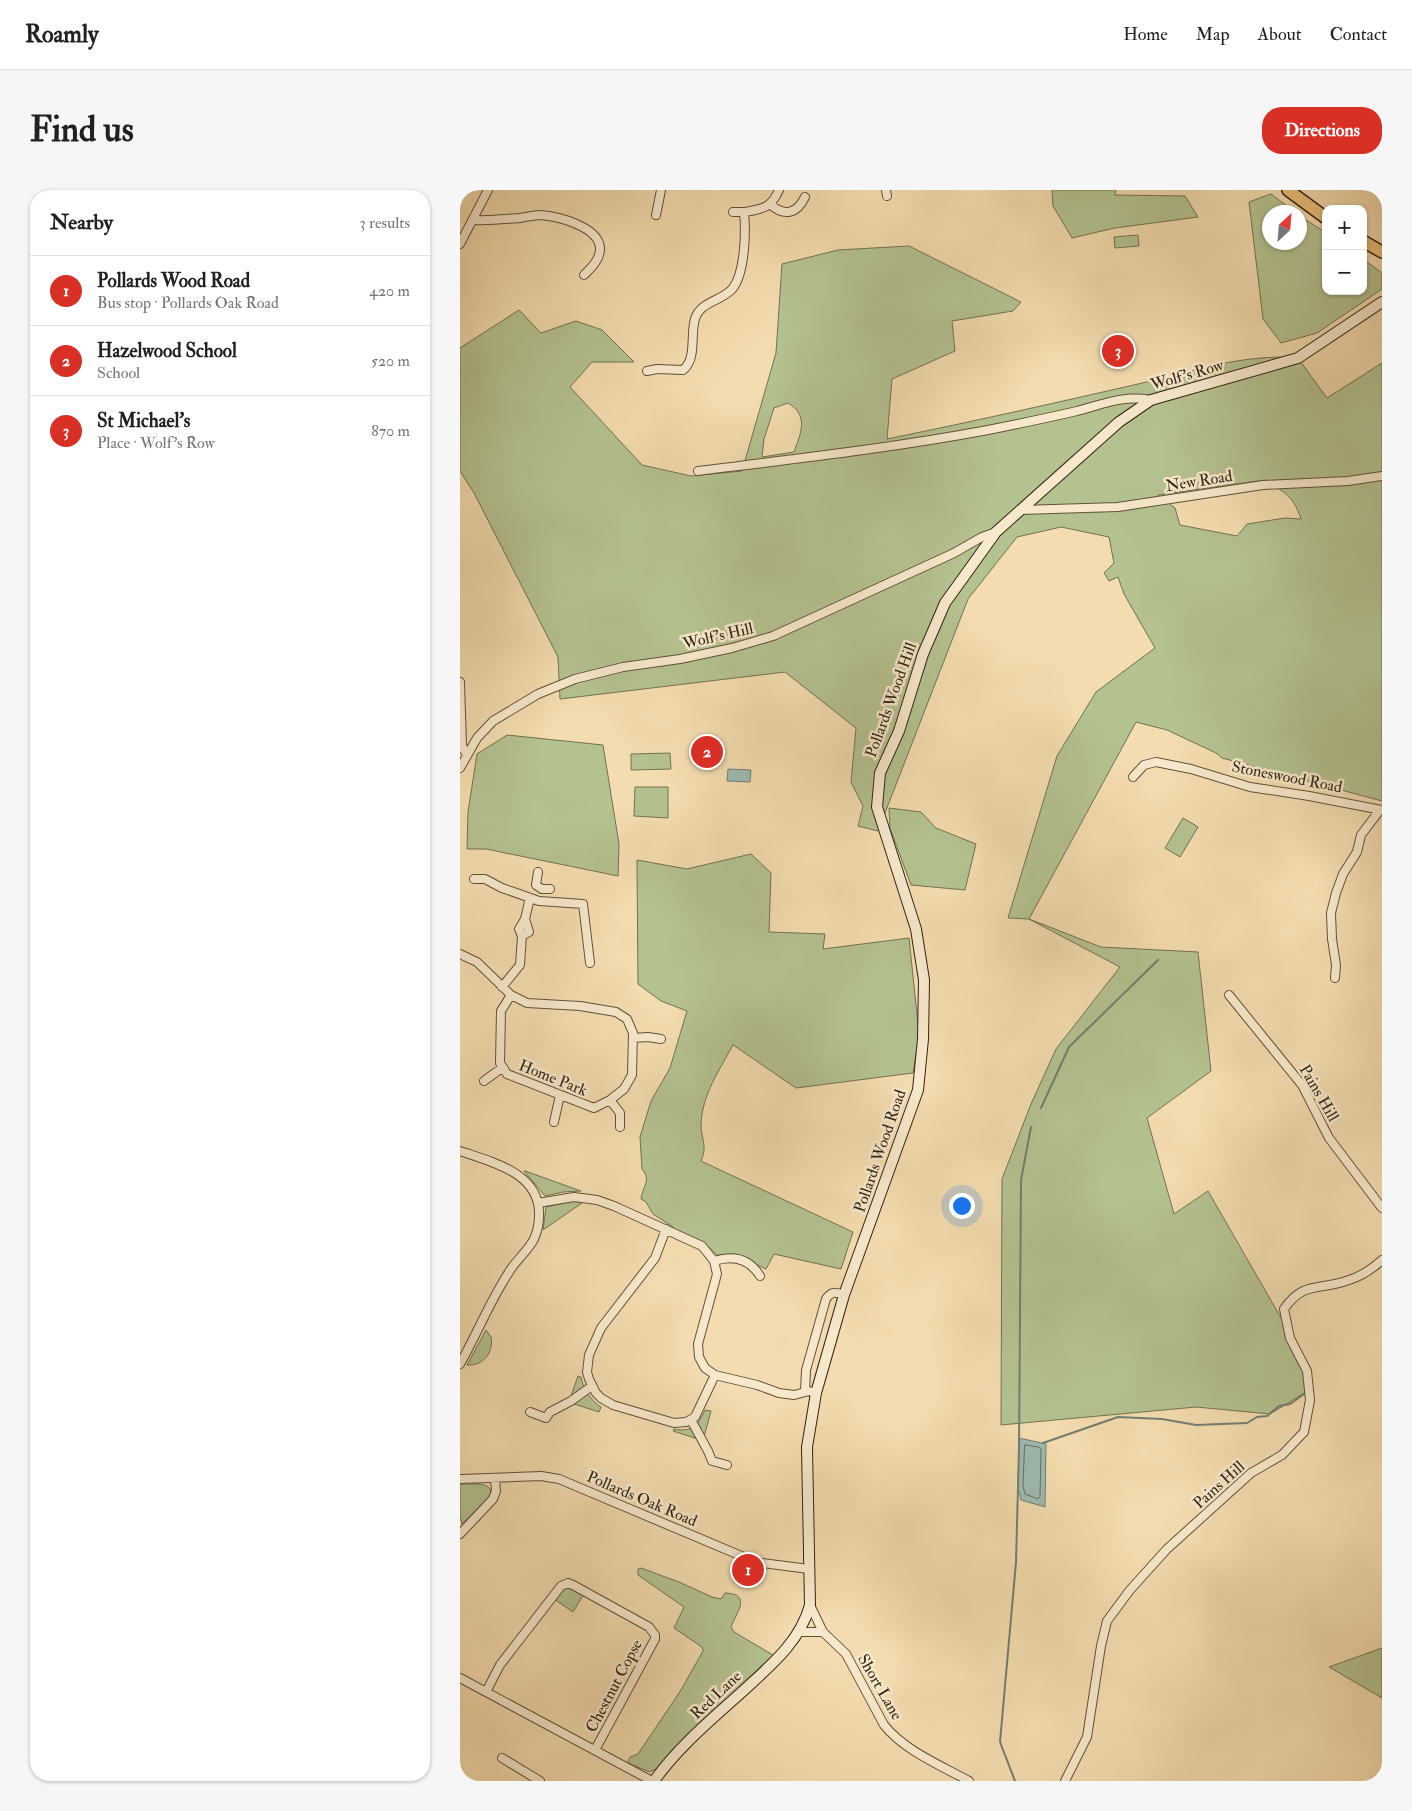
<!DOCTYPE html>
<html lang="en">
<head>
<meta charset="utf-8">
<style>
  body { margin:0; font-family:"IM FELL Double Pica",serif; background:#f6f6f6; color:#202124 }
  .controls { position:absolute; right:15px; top:15px; display:grid; overflow:hidden; border-radius:10px; box-shadow:0 1px 4px #0004 }
  .controls button { width:45px; height:45px; display:grid; place-items:center; padding:0; border:0; border-bottom:1px solid #e0e0e0; background:#fff; color:#202124; font:25px sans-serif }
  .compass { position:absolute; left:802px; top:15px; width:45px; height:45px; border-radius:50%; background:#fff; box-shadow:0 1px 4px #0004; rotate:26deg }
  .you { position:absolute; left:501px; top:1015px; width:18px; height:18px; margin:-12px; border:4px solid #fff; border-radius:50%; background:#1a73e8; box-shadow:0 0 0 8px #1a73e833 }
  .badge { display:grid; place-items:center; width:32px; height:32px; border-radius:50%; background:#d93025; color:#fff; font-size:16px; font-weight:700 }
  .pin { position:absolute; translate:-50% -50%; border:2px solid #fff; box-shadow:0 1px 5px #0006 }
  .list { margin:0; padding:0; list-style:none }
  h2 { display:flex; justify-content:space-between; align-items:center; height:65px; margin:0; padding:0 20px; font-size:21px }
  h2 small { font-size:16px; font-weight:400; color:#757577 }
  .list li { display:grid; grid-template-columns:32px 1fr auto; gap:15px; align-items:center; box-sizing:border-box; height:70px; padding:0 20px; border-top:1px solid #e0e0e0 }
  .list b { display:block; font-size:19px; white-space:nowrap }
  .list p { margin:0; font-size:16px; white-space:nowrap; color:#757577 }
  .list em { font-size:16px; font-style:normal; color:#757577 }
  .map { position:relative; flex:none; width:922px; height:1591px; overflow:hidden; border-radius:20px }
  header { display:flex; align-items:center; gap:30px; box-sizing:border-box; height:70px; padding:0 25px; background:#fff; border-bottom:1px solid #e0e0e0 }
  header strong { font-size:24px }
  nav { display:flex; gap:28px; margin-inline-start:auto; font-size:18px }
  .intro { display:flex; align-items:center; justify-content:space-between; box-sizing:border-box; height:120px; padding:0 30px }
  h1 { margin:0; font-size:35px }
  .button { padding:12px 22px; border-radius:20px; background:#d93025; color:#fff; font-size:18px; font-weight:700 }
  main { display:flex; gap:30px; padding:0 30px }
  aside { flex:1; background:#fff; border-radius:20px; box-shadow:0 1px 4px #0004 }
  .map>svg:first-child { display:block }
</style>
</head>
<body>
<header>
<strong>Roamly</strong>
<nav><a>Home</a><a>Map</a><a>About</a><a>Contact</a></nav>
</header>
<div class="intro"><h1>Find us</h1><a class="button">Directions</a></div>
<main>
<aside>
<h2>Nearby<small>3 results</small></h2>
<ul class="list">
<li><span class="badge">1</span><div><b>Pollards Wood Road</b><p>Bus stop · Pollards Oak Road</p></div><em>420 m</em></li>
<li><span class="badge">2</span><div><b>Hazelwood School</b><p>School</p></div><em>520 m</em></li>
<li><span class="badge">3</span><div><b>St Michael's</b><p>Place · Wolf's Row</p></div><em>870 m</em></li>
</ul>
</aside>
<div class="map">
<svg width="922" height="1591" viewBox="0 0 922 1591">
  <rect width="100%" height="100%" fill="#f3dcaf"/>
  <filter id="stains"><feTurbulence type="fractalNoise" baseFrequency=".004" numOctaves="4"/><feColorMatrix values="0 0 0 0 .2 0 0 0 0 .09 0 0 0 0 .02 0 0 0 .5 -.17"/></filter>
  <radialGradient id="worn" r=".72"><stop offset=".6" stop-color="#630" stop-opacity="0"/><stop offset="1" stop-color="#630" stop-opacity=".3"/></radialGradient>
  <path fill="#b4c290" stroke="#727252" fill-rule="evenodd" d="M 592,0 L 656,0 L 655,5 L 725,6 L 738,27 L 655,38 L 612,48 L 593,16 Z
    M 811,4 L 835,22 L 809,22 L 809,52 L 839,52 L 840,26 L 866,43 L 866,101 L 903,101 L 903,69 L 922,83 L 922,99 L 857,143 L 821,153 L 803,129 L 789,12 Z
    M 678,45 L 679,56 L 655,58 L 654,47 Z
    M 449,56 L 561,112 L 553,121 L 492,131 L 495,161 L 432,189 L 427,249 C 511,232 595,213 678,194 C 730,182 785,163 838,168 L 867,208 L 922,173 L 922,611 L 762,568 L 756,563 L 707,540 L 676,532 L 569,729 L 548,728 L 597,566 L 636,502 L 695,458 L 664,404 L 658,387 L 649,391 L 644,383 L 654,373 L 649,347 L 601,337 L 557,347 L 508,409 L 418,641 L 398,636 L 403,616 L 391,592 L 396,538 L 325,482 L 100,509 L 98,467 L 14,303 L 0,281 L 0,158 L 59,120 L 81,143 L 116,131 L 142,140 L 174,172 L 132,172 L 110,197 L 182,275 L 231,286 L 282,281 L 316,163 L 322,74 L 378,60 ZM 328,213 C 349,225 341,243 334,262 L 302,267 L 304,249 L 314,218 ZM 805,290 C 825,303 833,305 841,329 L 825,328 L 787,334 L 777,346 L 720,335 L 715,318 L 698,305 Z
    M 47,545 L 143,555 L 159,654 L 158,686 L 26,659 L 7,659 L 8,622 L 17,564 Z
    M 210,563 L 211,579 L 171,580 L 171,564 Z
    M 175,597 L 208,597 L 208,628 L 174,626 Z
    M 429,618 L 461,622 L 476,638 L 516,654 L 505,700 L 451,695 L 430,638 Z
    M 723,628 L 738,637 L 720,667 L 705,658 Z
    M 291,664 L 311,683 L 309,742 L 365,744 L 363,759 L 449,748 L 459,844 L 453,883 L 336,898 L 273,855 C 260,879 242,905 241,934 C 241,949 248,956 241,971 L 393,1042 L 381,1079 L 314,1064 L 306,1079 L 274,1064 L 257,1065 L 245,1054 L 213,1039 L 213,1037 L 193,1024 L 186,1012 L 181,1009 C 182,998 192,990 182,979 L 180,947 L 191,911 L 210,878 L 227,821 L 201,811 L 178,794 L 177,670 L 227,679 Z
    M 569,729 L 641,757 L 738,762 L 751,881 L 687,928 L 714,1024 L 748,1001 L 828,1140 L 849,1200 L 810,1224 L 736,1217 L 541,1235 L 542,989 L 571,914 L 596,859 L 660,777 Z
    M 64,981 L 65,981 L 121,1001 L 103,1002 L 85,1006 Z
    M 114,1011 L 122,1013 L 83,1040 L 86,1017 Z
    M 26,1140 L 31,1147 C 34,1163 23,1176 7,1175 Z
    M 118,1186 L 121,1187 C 123,1199 131,1211 141,1217 L 139,1222 L 111,1213 L 110,1209 Z
    M 245,1220 L 251,1221 L 244,1247 L 241,1250 L 213,1241 L 214,1239 C 232,1243 239,1234 245,1220 Z
    M 0,1294 C 10,1295 35,1290 30,1306 L 2,1334 L 0,1326 Z
    M 181,1378 L 219,1392 L 252,1407 L 261,1409 L 265,1403 C 293,1404 276,1423 271,1437 L 274,1442 L 313,1465 L 218,1555 L 196,1579 L 190,1582 L 170,1574 L 168,1571 L 170,1567 L 178,1564 L 221,1500 L 243,1461 L 242,1457 L 214,1438 L 224,1417 L 178,1385 L 178,1379 Z
    M 108,1397 L 124,1404 L 113,1422 L 94,1409 L 104,1398 Z
    M 922,1458 L 922,1508 L 869,1477 Z"/>
  <path fill="#9dbab1" stroke="#717e72" d="M 268,579 L 291,580 L 290,592 L 267,591 Z
    M 559,1248 L 586,1254 L 585,1317 L 561,1310 L 558,1297 Z"/>
  <g fill="none" stroke-linecap="round" stroke-linejoin="round">
    <path stroke="#666e62" stroke-width="1" d="M 565,1255 L 579,1257 L 581,1259 L 580,1307 L 578,1309 L 565,1304 L 563,1296 Z"/>
    <path stroke="#717e72" stroke-width="2" d="M 581,918 L 609,857 L 698,770
      M 583,1253 L 658,1227 L 702,1229 L 736,1235 L 787,1233 L 797,1227 L 807,1226 L 819,1216 L 830,1214 L 847,1202
      M 555,1591 L 540,1552 L 556,1372 L 559,1259 L 561,990 L 571,937"/>
    <defs>
      <path id="street" d="M 426,0 L 427,6
        M 310,14 C 324,27 337,24 345,7
        M 273,22 L 284,22
        M 196,25 L 201,0
        M 14,30 C 30,31 45,29 60,28 C 67,27 74,25 80,25 C 98,26 140,37 140,59 C 140,70 130,79 124,85
        M 0,54 L 28,0
        M 187,181 L 197,179 L 223,180 C 237,169 230,145 235,129 C 240,111 263,111 273,98 C 285,82 286,42 284,22 C 303,19 311,18 319,0
        M 238,281 C 335,269 432,258 528,240 C 558,234 587,228 617,221 C 644,214 662,205 691,210
        M 560,320 L 658,317 L 803,295 L 888,291 L 922,286
        M 0,492 L 2,555 L 4,560 L 7,564
        M 0,578 L 17,548 L 33,531 L 78,504 L 115,489 L 163,477 L 220,469 L 272,458 L 313,446 L 494,363 L 522,347 L 536,342
        M 673,587 L 684,575 L 696,572 L 731,579 L 790,597 L 849,606 L 922,620
        M 78,682 L 76,695 L 82,699 L 90,699
        M 14,689 L 25,689 L 42,698 L 79,711 L 123,714 L 130,773
        M 62,746 L 69,742 L 65,729
        M 0,764 L 17,772 L 51,805 L 67,813 L 120,816 L 156,822 L 167,829 L 173,843 L 172,885 L 164,899 L 150,910 L 134,918 L 47,884 L 40,873 L 41,821 L 51,805
        M 875,788 L 876,775 L 872,749 L 871,723 L 876,703 L 883,684 L 897,662 L 901,645 L 920,620
        M 42,797 L 60,775 L 62,746 L 59,739 L 65,729 L 70,708
        M 769,805 L 842,895 L 869,948 L 922,1018
        M 173,848 L 188,847 L 201,849
        M 24,891 L 43,877
        M 150,910 L 160,923 L 160,937
        M 94,932 L 100,905
        M 0,961 C 32,972 81,983 79,1026 C 79,1034 77,1042 74,1049 C 68,1061 56,1070 49,1082 C 30,1111 17,1144 0,1174
        M 78,1013 L 114,1007 L 137,1010 L 154,1016 L 242,1056 L 254,1071 L 257,1084 L 238,1154 L 239,1167 L 245,1178 L 255,1185 L 297,1195 L 319,1203 L 334,1205 L 349,1201 L 356,1203
        M 206,1039 L 195,1068 L 141,1138 L 129,1165 L 127,1182 L 129,1189 L 136,1203 L 141,1208 L 153,1215 L 214,1233 L 226,1232 L 235,1227 L 255,1185
        M 254,1071 C 273,1065 289,1068 300,1086
        M 345,1202 L 346,1180 L 366,1109 C 371,1101 376,1102 384,1105
        M 70,1222 L 86,1228 L 90,1222 L 111,1211 L 132,1196
        M 231,1230 L 248,1261 L 252,1271 L 267,1275
        M 0,1289 L 81,1286 L 99,1289 L 291,1370 L 302,1373 L 349,1379
        M 0,1344 L 33,1309 L 36,1301 L 35,1289
        M 350,1415 L 363,1442 L 386,1464 L 424,1535 C 445,1561 480,1575 509,1591
        M 339,1442 L 363,1442
        M 0,1488 L 192,1591
        M 26,1502 L 40,1475 L 101,1396 L 108,1393 L 113,1395 L 189,1437 L 195,1445 L 195,1449 L 135,1560
        M 42,1568 L 80,1591
        M 605,1591 L 627,1547 L 641,1456 L 647,1431 L 670,1400 L 707,1359 L 791,1283 L 822,1265 L 844,1242 L 850,1210 L 847,1181 L 830,1148 L 824,1119 C 844,1090 860,1101 889,1090 C 902,1086 912,1079 922,1070"/>
      <path id="secondary" d="M 194,1591 C 219,1556 252,1529 283,1501 C 310,1476 340,1452 350,1415 L 347,1257 L 356,1203 L 384,1105 L 458,900 L 463,849 L 464,790 L 456,739 L 417,617 L 420,583 L 439,541 L 463,464 L 485,413 L 536,342 L 659,232 L 691,210 L 838,168 L 922,112"/>
      <path id="primary" d="M 828,0 L 866,28
        M 903,51 L 922,62"/>
    </defs>
    <use href="#street" stroke="#61513a" stroke-width="10"/>
    <use href="#secondary" stroke="#302313" stroke-width="12"/>
    <use href="#primary" stroke="#302313" stroke-width="14"/>
    <use href="#street" stroke="#f7e8cb" stroke-width="8"/>
    <use href="#secondary" stroke="#f7e8cb" stroke-width="10"/>
    <use href="#primary" stroke="#eabe78" stroke-width="11"/>
  </g>
  <g text-anchor="middle" dominant-baseline="central" stroke-width="5" stroke-linejoin="round" paint-order="stroke">
    <g font-size="16" fill="#302313" stroke="#f7e8cb">
      <text transform="translate(727 185) rotate(-16)">Wolf's Row</text>
      <text transform="translate(739 291) rotate(-9)">New Road</text>
      <text transform="translate(258 446) rotate(-13)">Wolf's Hill</text>
      <text transform="translate(431 510) rotate(-70)">Pollards Wood Hill</text>
      <text transform="translate(827 587) rotate(11)">Stoneswood Road</text>
      <text transform="translate(93 888) rotate(22)">Home Park</text>
      <text transform="translate(859 903) rotate(60)">Pains Hill</text>
      <text transform="translate(420 961) rotate(-71)">Pollards Wood Road</text>
      <text transform="translate(759 1295) rotate(-42)">Pains Hill</text>
      <text transform="translate(182 1309) rotate(23)">Pollards Oak Road</text>
      <text transform="translate(154 1496) rotate(-62)">Chestnut Copse</text>
      <text transform="translate(420 1497) rotate(60)">Short Lane</text>
      <text transform="translate(256 1505) rotate(-43)">Red Lane</text>
    </g>
  </g>
  <rect width="100%" height="100%" filter="url(#stains)"/>
  <rect width="100%" height="100%" fill="url(#worn)"/>
</svg>
<div class="controls">
<button>+</button>
<button>−</button>
</div>
<svg class="compass" viewBox="-18 -18 36 36"><path d="M0-13l5 13h-10z" fill="#e53935"/><path d="M0 13l5-13h-10z" fill="#757577"/></svg>
<div class="you"></div>
<div class="pin badge" style="left:288px;top:1380px">1</div>
<div class="pin badge" style="left:247px;top:562px">2</div>
<div class="pin badge" style="left:658px;top:161px">3</div>
</div>
</main>
</body>
</html>
